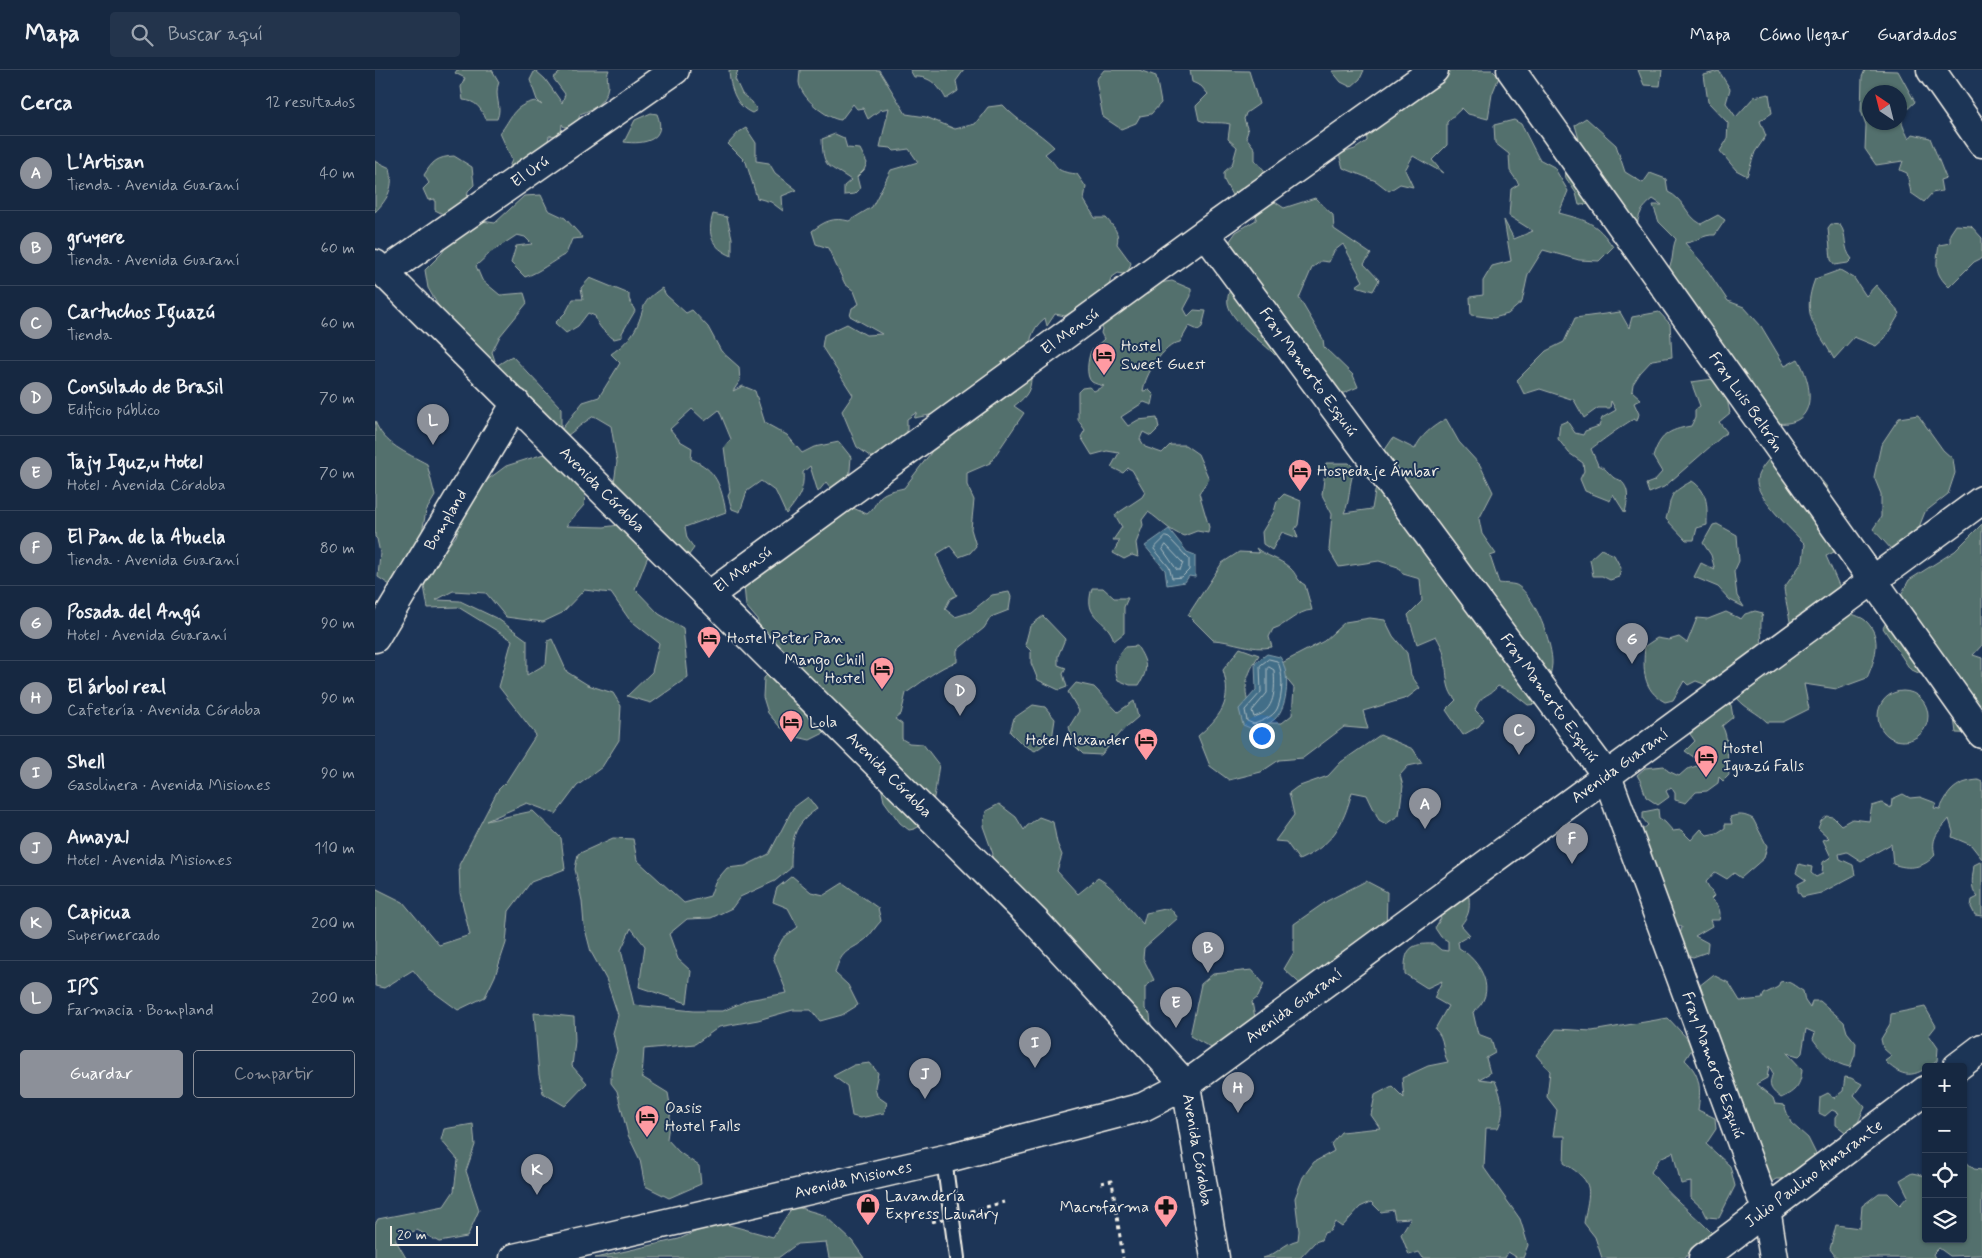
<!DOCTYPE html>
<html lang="es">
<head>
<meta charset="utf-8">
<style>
  body { margin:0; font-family:Mynerve,sans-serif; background:#23344c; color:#f1f3f6 }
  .controls { position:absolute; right:15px; bottom:15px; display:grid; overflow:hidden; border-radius:5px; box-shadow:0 1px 4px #0004 }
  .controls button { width:45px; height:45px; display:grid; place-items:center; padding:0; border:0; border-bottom:1px solid #35445a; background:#162841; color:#f1f3f6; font:25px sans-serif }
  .compass { position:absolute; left:1487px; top:15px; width:45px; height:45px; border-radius:50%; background:#162841; box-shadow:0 1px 4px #0004; rotate:325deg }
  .scale { position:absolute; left:15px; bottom:12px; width:88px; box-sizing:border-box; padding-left:5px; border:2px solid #f4f1e8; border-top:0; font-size:14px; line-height:18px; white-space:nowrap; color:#f4f1e8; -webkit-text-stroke:4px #1d3557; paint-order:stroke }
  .you { position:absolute; left:886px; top:665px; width:18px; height:18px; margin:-12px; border:4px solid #fff; border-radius:50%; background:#1a73e8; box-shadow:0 0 0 8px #1a73e833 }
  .badge { display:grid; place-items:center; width:32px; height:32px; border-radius:50%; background:#8c9099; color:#fff; font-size:16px; font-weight:700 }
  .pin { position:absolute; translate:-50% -41px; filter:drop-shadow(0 1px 2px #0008) }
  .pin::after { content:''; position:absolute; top:26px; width:18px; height:15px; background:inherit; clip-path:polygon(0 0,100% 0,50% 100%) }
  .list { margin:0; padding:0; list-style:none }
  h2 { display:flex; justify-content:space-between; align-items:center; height:65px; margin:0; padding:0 20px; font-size:21px }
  h2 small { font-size:16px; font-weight:400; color:#9ea6b1 }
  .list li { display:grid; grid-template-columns:32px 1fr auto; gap:15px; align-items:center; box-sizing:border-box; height:75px; padding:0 20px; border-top:1px solid #35445a }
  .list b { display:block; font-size:19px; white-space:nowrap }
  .list p { margin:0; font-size:16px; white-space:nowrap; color:#9ea6b1 }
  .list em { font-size:16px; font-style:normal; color:#9ea6b1 }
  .actions { display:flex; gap:10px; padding:15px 20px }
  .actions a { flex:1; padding:11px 0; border:1px solid #8c9099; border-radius:5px; text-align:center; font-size:18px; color:#8c9099 }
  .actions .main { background:#8c9099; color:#fff }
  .icon { flex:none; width:28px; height:28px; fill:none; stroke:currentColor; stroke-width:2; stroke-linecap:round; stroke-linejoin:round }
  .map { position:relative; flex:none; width:1607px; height:1188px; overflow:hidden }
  header { display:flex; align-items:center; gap:30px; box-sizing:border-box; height:70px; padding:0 25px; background:#162841; border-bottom:1px solid #35445a }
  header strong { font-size:24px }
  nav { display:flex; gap:28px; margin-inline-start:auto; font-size:18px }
  .search { width:350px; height:45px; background:#23344c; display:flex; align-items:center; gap:12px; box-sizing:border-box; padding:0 18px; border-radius:5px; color:#9ea6b1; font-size:19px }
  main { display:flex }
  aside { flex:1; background:#162841 }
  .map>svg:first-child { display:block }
</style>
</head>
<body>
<header>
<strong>Mapa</strong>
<div class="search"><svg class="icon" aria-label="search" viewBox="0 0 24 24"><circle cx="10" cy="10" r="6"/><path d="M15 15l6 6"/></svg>Buscar aquí</div>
<nav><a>Mapa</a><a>Cómo llegar</a><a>Guardados</a></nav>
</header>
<main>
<aside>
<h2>Cerca<small>12 resultados</small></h2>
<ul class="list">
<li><span class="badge">A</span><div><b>L'Artisan</b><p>Tienda · Avenida Guaraní</p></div><em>40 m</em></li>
<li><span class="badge">B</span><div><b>gruyere</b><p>Tienda · Avenida Guaraní</p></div><em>60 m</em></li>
<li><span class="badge">C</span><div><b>Cartuchos Iguazú</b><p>Tienda</p></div><em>60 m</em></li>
<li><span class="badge">D</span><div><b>Consulado de Brasil</b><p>Edificio público</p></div><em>70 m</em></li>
<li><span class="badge">E</span><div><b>Tajy Iguz,u Hotel</b><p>Hotel · Avenida Córdoba</p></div><em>70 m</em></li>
<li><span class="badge">F</span><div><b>El Pan de la Abuela</b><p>Tienda · Avenida Guaraní</p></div><em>80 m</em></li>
<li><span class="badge">G</span><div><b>Posada del Angú</b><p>Hotel · Avenida Guaraní</p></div><em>90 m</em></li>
<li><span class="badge">H</span><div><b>El árbol real</b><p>Cafetería · Avenida Córdoba</p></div><em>90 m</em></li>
<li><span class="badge">I</span><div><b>Shell</b><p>Gasolinera · Avenida Misiones</p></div><em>90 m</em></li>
<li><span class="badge">J</span><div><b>Amayal</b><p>Hotel · Avenida Misiones</p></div><em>110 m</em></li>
<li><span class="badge">K</span><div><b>Capicua</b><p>Supermercado</p></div><em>200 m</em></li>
<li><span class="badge">L</span><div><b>IPS</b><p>Farmacia · Bompland</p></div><em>200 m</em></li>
</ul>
<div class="actions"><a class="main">Guardar</a><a>Compartir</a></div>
</aside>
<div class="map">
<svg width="1607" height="1188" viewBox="0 0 1607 1188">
  <rect width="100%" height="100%" fill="#1d3557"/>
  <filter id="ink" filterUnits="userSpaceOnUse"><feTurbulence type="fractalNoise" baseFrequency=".02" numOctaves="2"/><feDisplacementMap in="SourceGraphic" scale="10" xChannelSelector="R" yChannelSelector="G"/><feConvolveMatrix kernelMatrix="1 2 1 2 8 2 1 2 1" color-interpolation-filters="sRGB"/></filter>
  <g filter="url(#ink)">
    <path fill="#536f6d" stroke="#a4b0aa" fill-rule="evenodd" d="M 82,0 L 117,0 L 124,12 C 118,27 128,36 122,49 L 111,49 C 105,37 101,31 88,30 L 86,17 L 90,8 L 80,3 Z
      M 160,0 L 170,9 L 187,33 L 190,24 L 178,8 L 188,0 L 234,0 C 231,7 233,9 233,16 C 231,32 219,39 205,44 L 202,55 L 189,57 L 187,54 L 186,65 L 174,66 L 172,75 L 138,103 L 133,99 L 137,90 L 125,63 C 137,48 137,36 160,31 L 167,35 L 162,30 L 155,10 Z
      M 354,0 L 363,0 L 360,9 L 367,24 L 377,32 L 382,40 L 377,43 C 360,36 355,16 354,0 Z
      M 425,0 L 504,0 L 531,44 L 551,47 L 580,59 L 600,54 L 613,37 L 628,35 C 643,52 663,61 679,77 L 670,84 C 686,98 677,101 702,104 L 711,117 L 709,130 L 720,148 L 731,148 C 739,157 745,163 742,174 L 756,193 L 752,205 L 743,203 L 736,208 L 733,220 L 690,246 L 680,244 L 672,256 L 670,248 C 640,271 666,305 651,325 C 648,329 643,333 639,336 L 649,343 L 615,393 L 592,403 L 592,415 L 599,430 L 596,459 L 601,476 L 595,483 L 584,487 L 575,476 L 562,484 C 565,499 575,511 582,525 L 575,529 L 570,539 L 580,547 L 596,542 L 617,525 L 634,522 L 636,527 L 634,540 L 616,547 L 609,558 L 582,580 L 582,592 C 565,596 546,613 531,623 L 526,644 L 520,649 L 527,654 L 527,669 L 534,673 L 548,674 L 564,695 C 560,715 560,758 534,760 L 525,753 L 509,731 L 505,712 L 478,662 L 479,651 L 455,660 L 435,670 L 422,667 L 405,657 L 393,643 L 388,627 L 389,608 L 398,599 L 382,549 L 371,536 L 369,516 L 440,448 L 478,438 L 492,444 C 499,439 500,433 505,427 C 511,421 521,420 529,418 L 555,384 L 560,374 L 560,344 L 539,348 L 542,342 L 532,349 L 532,372 L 503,392 L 482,377 L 467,341 L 478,325 L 447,277 L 449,265 L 472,254 L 491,265 L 507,264 L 475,246 L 477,238 L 484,234 L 479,221 L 470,214 L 453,178 L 441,174 L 437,161 C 450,151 458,147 474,151 L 497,137 L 516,100 L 543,92 L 534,79 L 519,81 L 516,78 L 505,77 L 514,38 L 505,40 L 493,49 L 488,38 L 482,39 L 478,34 L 466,50 C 452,49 425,27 424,12 C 424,8 425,4 425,0 Z
      M 535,0 L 589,0 L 581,11 L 583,21 L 571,29 C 564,16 555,6 539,7 Z
      M 729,0 L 764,0 L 781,6 L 786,33 L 776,44 L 765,46 L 761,53 L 746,59 L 728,47 L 721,10 Z
      M 815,0 L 874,1 L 884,34 L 871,43 L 869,49 L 873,61 L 871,67 L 880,79 L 880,90 L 889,100 L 894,112 L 859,129 L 849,110 L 849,102 L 857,95 L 862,77 L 853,69 L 855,54 C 843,51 835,55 824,50 L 821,36 L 833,24 L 826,16 L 817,12 Z
      M 989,0 L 985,9 L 976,17 L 966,12 L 957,1 Z
      M 1075,0 L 1117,0 L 1124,7 L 1117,24 L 1113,49 L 1093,44 L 1087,38 L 1072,52 L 1072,75 L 1057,90 L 1068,103 L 1038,86 L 1030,100 L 1038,117 L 1025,114 L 1014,121 L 1001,111 L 968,98 L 964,84 L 980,79 L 992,71 L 991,57 L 1053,12 Z
      M 1263,0 L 1287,0 L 1285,16 L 1269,15 Z
      M 1490,0 L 1523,1 L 1540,32 C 1523,47 1524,49 1534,69 L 1538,64 L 1555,68 L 1571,108 L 1565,110 L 1567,121 L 1557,123 L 1549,132 L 1536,123 L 1532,103 L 1525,100 L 1528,91 L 1501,95 L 1490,79 L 1491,55 L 1486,41 L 1487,7 ZM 1524,22 L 1524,52 L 1494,52 L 1494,22 Z
      M 1344,1 L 1355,19 L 1351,33 L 1361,47 L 1379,27 L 1394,24 L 1397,43 L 1385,51 L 1391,66 L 1380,82 L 1372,106 L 1361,100 L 1345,81 L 1352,70 L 1353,53 L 1333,32 L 1329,5 Z
      M 276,43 L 282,44 C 293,70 269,75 249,72 L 260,50 Z
      M 1211,48 L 1241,75 L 1250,102 L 1268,113 L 1275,103 L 1291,109 L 1293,122 C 1309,129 1311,146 1326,154 L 1343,145 L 1350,150 L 1340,165 C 1328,164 1322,172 1310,173 L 1328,194 L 1353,231 L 1369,237 L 1386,256 L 1410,296 L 1423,289 C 1439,316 1443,358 1400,353 L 1292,201 C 1300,190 1296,180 1301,169 L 1284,152 L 1278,135 L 1287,135 L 1278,129 C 1267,138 1263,144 1262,158 L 1218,134 L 1204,135 L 1201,123 L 1191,108 L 1186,85 L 1204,69 L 1200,55 Z
      M 1139,50 L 1146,54 L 1164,89 L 1179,97 L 1193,121 L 1184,143 C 1213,151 1221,152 1238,177 L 1224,191 L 1204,190 L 1168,180 L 1153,204 L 1147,232 L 1133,244 L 1119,248 L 1096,245 L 1095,227 L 1108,225 L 1108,211 L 1117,196 L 1136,191 L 1129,150 L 1139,169 L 1158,161 L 1134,146 L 1136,119 L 1144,114 L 1135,101 L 1134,84 L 1120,73 L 1119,55 Z
      M 371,58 L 381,73 L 381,91 L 394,93 L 400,103 L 422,120 L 407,126 L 408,141 L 396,132 L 382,128 L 371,92 L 353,74 L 364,62 Z
      M 460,64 L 469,68 L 472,78 L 485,79 L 492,93 L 489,100 L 482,107 L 485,119 L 480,124 L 469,125 L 469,116 L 476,110 C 454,94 448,101 447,69 Z
      M 79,86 L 97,97 L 99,115 L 93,121 L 91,137 L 74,147 L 60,140 L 60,129 L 53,130 L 48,119 L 54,113 L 49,105 C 58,91 62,87 79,86 Z
      M 0,91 L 15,98 C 19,116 14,128 0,142 Z
      M 166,125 L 173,140 L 190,148 L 208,168 L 197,169 L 191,184 C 176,192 165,202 150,207 L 136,193 L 141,176 L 157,174 L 150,167 L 142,165 L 116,182 L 101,196 L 107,210 L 125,225 L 149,223 L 152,233 L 125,266 L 117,282 L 120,291 L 91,284 L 53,218 L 50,200 L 67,183 L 82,160 L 101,150 L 120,153 L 149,126 Z
      M 940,128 L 958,145 L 959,159 L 996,184 L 989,194 L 1004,210 L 998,221 L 981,216 L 988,211 L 968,174 L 959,181 L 954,192 L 946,191 L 937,198 L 924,228 L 948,269 L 949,277 L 978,305 L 983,317 L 964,325 L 914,277 L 900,285 C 887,271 857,253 853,234 C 851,225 858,212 861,203 L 846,184 L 861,162 L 881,150 L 882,140 L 900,132 L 909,138 Z
      M 338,144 L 352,147 L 357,168 L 357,186 C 336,177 332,165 338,144 Z
      M 1456,154 L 1465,155 C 1473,165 1467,178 1477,189 L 1473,193 L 1460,195 L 1456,190 L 1453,158 Z
      M 1581,155 L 1596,156 L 1607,168 L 1607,188 L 1599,192 L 1574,217 C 1559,203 1561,195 1564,175 L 1575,173 L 1575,164 Z
      M 1465,200 L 1479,208 L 1491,226 L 1501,215 L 1525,243 L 1510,268 L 1501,276 L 1479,267 L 1459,289 C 1442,257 1425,248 1440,209 Z
      M 215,208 L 254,224 L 254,229 L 260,241 L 247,263 L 247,267 L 239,269 C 230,263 223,257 220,246 L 213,243 L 203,256 L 191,263 L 180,253 L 191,242 L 198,229 L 208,229 L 206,218 Z
      M 797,211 L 816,219 L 816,226 L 809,239 L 813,246 L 819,240 L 831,241 L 827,257 L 823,260 L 814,256 L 805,272 C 788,275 770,305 768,321 L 774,320 L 779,325 L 777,335 L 769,332 L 746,347 L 753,356 L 763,350 L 782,348 L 784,358 L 776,366 L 768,362 L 765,369 L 770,377 L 787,383 L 795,375 L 810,375 L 823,384 L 834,409 L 824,423 L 834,457 L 833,463 L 822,461 L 809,466 C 793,461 786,450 773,442 L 767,450 L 768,455 L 761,473 L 763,487 L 757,485 L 749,489 L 738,483 L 745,470 L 738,470 L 747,457 L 740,445 L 767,427 L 770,422 L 757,400 L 753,398 L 748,403 L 736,397 L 744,383 L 732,381 L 717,385 L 706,367 L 710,360 L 703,350 L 703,322 L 707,318 L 714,317 L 719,321 L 729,316 C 726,315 720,314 717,312 C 710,307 713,288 716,281 L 729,269 L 726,263 L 729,251 L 784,213 Z
      M 287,218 L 291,225 L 311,243 L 317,240 L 333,257 L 346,281 L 364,297 L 365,311 L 358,321 L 368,316 L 380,321 L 390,353 L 412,365 L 427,383 L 439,377 L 464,372 L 476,387 L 474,413 L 459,422 L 451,412 L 443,422 L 435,396 L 428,402 C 430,420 422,431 411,444 L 401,422 L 386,411 L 372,421 L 365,442 L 357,439 L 353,426 L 355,422 L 349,377 L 356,369 L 344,340 L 330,351 L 317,339 L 295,359 L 305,371 L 317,378 L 316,389 C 342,400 346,416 351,442 L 310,457 L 312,468 L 319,478 L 311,489 L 238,420 L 242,392 L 236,356 L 219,346 C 205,354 195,366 180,373 L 118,298 L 137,286 L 186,338 L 186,360 L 208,332 L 224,327 L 245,293 L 236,284 C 246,277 255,269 261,258 C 271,237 264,233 287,218 Z
      M 1245,242 L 1254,258 L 1257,247 L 1284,242 L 1295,254 L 1297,287 L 1277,290 L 1265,303 L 1258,314 L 1257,321 L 1266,329 L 1259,333 L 1264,344 L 1262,351 L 1259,349 C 1252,352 1222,374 1216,379 L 1223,395 C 1231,398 1232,402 1239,408 C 1241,409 1244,409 1246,411 C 1256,420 1252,432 1250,443 L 1238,424 L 1235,431 L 1210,421 L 1205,409 L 1209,401 L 1208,393 L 1194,383 L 1183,369 L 1185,354 L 1192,351 L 1200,363 L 1208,365 L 1210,361 L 1224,356 L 1227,348 L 1241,340 L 1236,331 L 1235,338 L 1223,338 L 1209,348 L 1199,330 L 1165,319 L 1149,324 L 1142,310 L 1171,281 L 1189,272 L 1200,248 Z
      M 1353,307 L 1351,324 L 1355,343 L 1344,352 L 1352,362 L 1289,417 L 1274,423 L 1271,414 L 1279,411 L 1287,402 L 1278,387 C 1285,365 1293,360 1316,356 L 1320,348 L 1320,340 L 1325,336 L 1316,312 Z
      M 1543,345 L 1568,380 L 1578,389 L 1580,403 L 1573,424 L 1550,442 L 1542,462 L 1517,480 L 1498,459 L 1506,447 L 1506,424 L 1499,407 L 1506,375 L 1524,348 Z
      M 1071,349 L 1084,372 L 1105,395 L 1118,422 L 1104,449 L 1107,464 L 1121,484 L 1115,486 L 1124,513 C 1129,514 1139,513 1143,516 C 1160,527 1178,574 1177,594 C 1176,609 1169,620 1162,634 L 1153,635 L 1138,623 L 1123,616 C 1113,628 1106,623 1100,640 L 1109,649 L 1104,656 L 1088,665 L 1071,640 L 1081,630 C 1069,618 1073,599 1069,585 C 1068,578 1064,572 1061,566 L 1042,574 L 1033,545 L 1047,531 L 1045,509 L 1028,504 L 1023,497 L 1004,491 L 964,497 L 954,480 L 957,444 L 947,425 L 951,393 L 974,393 L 980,399 C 973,413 976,430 969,443 L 997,439 L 1001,416 L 1001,393 L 1018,368 L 1040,379 C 1045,366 1058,356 1071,349 Z
      M 0,351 C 8,374 32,383 52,394 L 60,426 L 51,441 L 46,468 L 21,519 L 3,507 L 5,483 L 2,469 L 0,467 Z
      M 175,382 L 212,404 L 209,435 L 191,456 L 229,457 L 260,453 L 275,481 L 260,519 L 284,544 L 308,558 L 313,607 L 276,633 L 252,626 L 277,602 L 284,573 L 254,549 L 236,523 L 209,520 L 187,543 L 168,552 L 131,547 L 111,523 L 78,521 L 61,530 L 85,531 L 123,549 L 152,570 L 152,605 L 171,594 L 173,571 L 177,569 L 192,602 L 213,615 L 238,623 L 246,636 L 244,670 L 227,697 L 202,716 L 181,744 L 152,733 L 111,751 L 158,741 L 186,768 L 190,799 L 156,812 L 134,841 L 131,873 L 120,906 L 110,927 L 83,940 L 53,918 L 38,900 L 9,918 L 0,916 L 0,818 L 28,832 L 64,875 L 95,865 L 85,823 L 84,795 L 123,720 L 131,712 L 161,665 L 124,617 L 137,570 L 83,537 L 53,538 L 49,516 L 59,493 L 81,466 L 96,422 L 131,396 Z
      M 1399,383 L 1416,384 L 1431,391 L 1452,417 L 1468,456 L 1461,481 L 1451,486 L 1466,520 L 1469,541 C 1475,544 1486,546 1491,551 C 1508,568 1500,589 1492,608 L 1462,619 L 1429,614 L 1434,639 L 1408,652 L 1392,652 C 1382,642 1371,639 1362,628 L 1368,616 L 1392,594 L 1410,592 C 1425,575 1411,540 1409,518 L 1428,491 L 1430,474 C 1418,461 1379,426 1382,409 C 1384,399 1393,391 1399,383 Z
      M 1317,411 C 1334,422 1332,437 1332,455 L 1322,458 L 1319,470 L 1311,470 L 1291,449 C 1298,424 1292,425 1317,411 Z
      M 909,424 L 926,431 L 923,455 L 920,459 L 923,468 L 907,462 L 897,480 L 888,474 L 887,462 L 899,442 L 902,431 Z
      M 1342,454 L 1362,465 L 1364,491 L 1359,502 L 1362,526 L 1369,537 L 1355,530 L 1343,517 L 1319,507 L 1326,493 L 1340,500 L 1336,485 L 1328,473 L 1338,455 Z
      M 1607,454 L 1607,575 L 1598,585 L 1607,588 L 1607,664 L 1581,663 L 1575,618 L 1535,599 L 1508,558 L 1534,510 L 1580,481 Z
      M 881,478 C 892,487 904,488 915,498 C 922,504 921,510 930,515 L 937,540 C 922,541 912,555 898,559 L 894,567 L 897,577 C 876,581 859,571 838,570 L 813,545 L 847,493 L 864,482 L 884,483 Z
      M 1226,479 L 1239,485 L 1246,498 L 1244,507 L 1235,510 L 1227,506 L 1218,506 L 1215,489 Z
      M 717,518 L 728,518 L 739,528 L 753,528 L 749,537 L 749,563 L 739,571 C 733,547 707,551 717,518 Z
      M 1380,541 L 1388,543 C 1383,556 1389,567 1385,580 L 1337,617 L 1321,611 L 1313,615 L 1309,611 L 1298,630 L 1290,632 C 1267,620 1268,599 1270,576 L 1282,568 L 1294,570 L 1304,567 L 1312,573 L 1322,548 L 1333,549 L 1351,542 L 1366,549 L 1370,544 Z
      M 668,546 L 690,569 L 683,586 L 683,595 L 691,598 L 688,604 L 692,617 L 684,620 L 663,610 L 656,593 L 656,581 L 650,575 L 655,556 Z
      M 995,548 L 1010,550 L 1018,566 L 1032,583 L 1036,605 L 1045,618 L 1032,628 L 988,641 L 993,659 L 969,657 L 928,688 L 904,690 L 886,702 L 854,710 L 835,696 L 823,666 C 845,647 858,632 848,600 L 865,578 L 884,585 C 867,611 867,626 882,653 L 907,653 L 917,645 L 919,618 L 901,596 L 949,571 L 970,552 Z
      M 762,576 C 772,592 774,599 764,615 L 755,615 L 743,610 C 737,595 741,589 750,577 Z
      M 701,613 L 719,617 L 743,642 L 759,631 L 763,647 L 750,658 L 726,685 L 708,684 L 699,675 L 694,657 L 704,641 L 693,622 Z
      M1503 646a25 25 0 1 1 50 0a25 25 0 1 1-50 0Z
      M 1347,630 L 1356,635 L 1358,647 L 1347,656 C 1355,668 1351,690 1354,705 L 1348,711 L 1344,707 L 1343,713 L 1332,721 L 1321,722 L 1311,733 L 1300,730 L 1300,723 L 1296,717 L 1291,721 L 1294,727 L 1283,735 L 1271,727 L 1266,712 L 1262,705 L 1270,698 L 1289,696 L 1293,701 L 1304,706 L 1312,699 L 1325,695 L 1320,688 L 1310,681 L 1320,671 L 1315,664 L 1327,654 L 1322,647 Z
      M 658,635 L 670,637 L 680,649 L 677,669 L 660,681 L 647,674 L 635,662 L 639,648 Z
      M 1005,665 L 1038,679 L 1047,693 L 1033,696 L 1025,705 L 1028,716 L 1024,745 L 1011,754 L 1004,750 L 992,725 L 977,722 C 968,756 957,775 924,790 L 911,772 L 900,771 L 919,745 L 914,723 L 922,717 L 953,706 L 966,692 Z
      M 1603,710 L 1607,712 L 1607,789 L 1596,775 L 1577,767 L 1578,762 L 1574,749 C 1565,761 1555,766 1560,785 C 1549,798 1534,800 1518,794 L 1516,774 L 1486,791 L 1472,782 L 1464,784 L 1465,789 L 1478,795 L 1480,805 L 1446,823 L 1427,827 L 1423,821 L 1423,814 L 1431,810 L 1421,803 L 1424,794 L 1437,797 L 1436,803 L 1441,807 L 1447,804 L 1448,792 L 1456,787 L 1448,770 L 1454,768 L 1443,758 L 1446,751 L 1452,746 L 1458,747 L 1466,755 L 1477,749 L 1494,751 L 1497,736 L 1507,733 L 1516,738 L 1517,729 L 1528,724 L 1535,728 L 1545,727 L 1561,733 L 1559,738 L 1565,739 C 1574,720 1581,712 1603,710 Z
      M 433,727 L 442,739 C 418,755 416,770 416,798 L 400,811 L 365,827 L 357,838 L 336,848 L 312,849 L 294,864 L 303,889 L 316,901 L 312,933 L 264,917 L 270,876 L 256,858 L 246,880 L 259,935 L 319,941 L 348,941 L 373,930 L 412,923 L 398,887 L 408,868 L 423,857 L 413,838 L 398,832 L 402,818 L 417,806 L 436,822 L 449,825 L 468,813 L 503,838 L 506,851 C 501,856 497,863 492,868 C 476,882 467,877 460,903 L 473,915 L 483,935 L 467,945 L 445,951 L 436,940 L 418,940 L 383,950 L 344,957 L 320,974 L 269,979 L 267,1007 L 293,1023 L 296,1040 L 292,1069 L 304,1082 L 324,1096 L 326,1114 L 294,1128 L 270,1116 L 265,1090 L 253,1065 L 242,1021 L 236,1013 L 236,999 L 242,981 L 238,963 L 243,945 L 231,909 L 216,882 L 209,855 L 207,831 L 200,799 L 203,784 L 238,768 L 258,769 L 262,790 L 309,833 L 335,826 L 340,812 L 352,798 L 370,796 L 394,784 L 418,738 Z
      M 624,734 L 641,747 L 649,760 L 652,756 L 664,747 L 678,752 L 682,773 L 687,785 L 682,801 L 703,824 L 723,808 C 741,818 753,838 768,854 L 771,843 L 795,838 L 803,848 L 769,878 L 768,888 L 779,910 L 770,917 L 770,939 L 775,944 L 776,955 L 766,964 L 612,803 L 618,784 L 608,756 L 611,741 Z
      M 1283,739 L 1284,748 L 1290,752 L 1298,761 L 1306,760 L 1316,770 L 1326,759 L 1332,765 L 1342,763 L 1350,758 L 1350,754 L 1357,754 L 1355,747 C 1364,744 1369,744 1378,749 L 1392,776 L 1389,788 L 1366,808 L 1359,803 L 1352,809 L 1340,802 L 1331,812 L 1339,826 L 1336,829 C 1343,836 1347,840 1344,850 L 1335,850 L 1337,856 L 1320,866 L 1333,873 L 1332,882 L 1318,887 L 1311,885 L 1303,871 L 1307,857 L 1300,853 L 1260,766 L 1273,755 L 1268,749 L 1268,742 Z
      M 1607,791 L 1607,846 L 1600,845 L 1596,837 L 1597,830 L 1603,827 C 1594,818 1598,806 1599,795 Z
      M 991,811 L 1012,822 L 1011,865 L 933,921 L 909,899 L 919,882 L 919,854 L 952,831 Z
      M 1080,823 L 1094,827 C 1095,840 1094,845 1086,855 L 1095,865 L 1083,872 L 1084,878 C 1106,891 1124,923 1098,942 L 1103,964 L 1116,969 L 1120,983 L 1111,988 L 1115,1003 L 1104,1009 L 1120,1011 C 1127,1028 1131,1041 1123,1058 L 1111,1058 L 1109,1098 L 1145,1149 L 1153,1175 L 1148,1188 L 1143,1188 L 1133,1182 L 1130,1188 L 1048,1188 L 1044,1182 L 1034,1185 L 1026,1164 L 1036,1148 L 1020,1149 L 1018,1140 L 1006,1142 L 996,1132 L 985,1137 L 967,1157 L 960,1152 L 955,1161 L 949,1163 L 946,1170 L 940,1172 L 925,1188 L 888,1188 C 901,1185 909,1173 923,1170 L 924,1161 L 920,1128 L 928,1107 L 939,1092 L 959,1081 L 956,1074 L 966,1062 L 1005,1058 L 996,1045 L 1000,1025 L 1017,1016 L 1029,1028 L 1027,1008 L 1053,996 L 1073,992 C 1066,980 1071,969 1060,959 L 1073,936 L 1059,928 L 1067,911 L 1052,918 L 1030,904 C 1029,879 1035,873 1059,874 L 1066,880 L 1073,881 L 1073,871 L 1066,867 L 1060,858 L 1066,848 L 1061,844 Z
      M 877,900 L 889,914 L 883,927 L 877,932 L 881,953 L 840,980 L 815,966 L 826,914 L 838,904 Z
      M 1338,905 L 1354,913 L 1365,931 L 1387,929 L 1389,924 L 1403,917 L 1405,912 C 1414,909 1420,917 1428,921 L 1430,931 L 1435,938 L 1437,931 L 1445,931 L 1469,952 L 1472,962 L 1481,973 L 1480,985 L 1475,997 C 1458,994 1448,983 1438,969 L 1440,963 L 1431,959 L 1427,983 L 1424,986 L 1412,983 L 1427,999 C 1426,1015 1421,1021 1406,1028 C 1395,1019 1393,1016 1398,1003 L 1394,996 L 1392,1008 L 1381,1014 L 1398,1028 L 1400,1034 L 1409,1035 L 1416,1053 L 1433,1068 L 1443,1088 L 1420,1109 L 1401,1109 L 1392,1115 C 1369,1102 1354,1098 1358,1068 L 1346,1060 L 1319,926 L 1324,916 Z
      M 1550,937 L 1561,956 L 1554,965 L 1563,978 L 1562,991 C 1542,1005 1531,1012 1510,991 L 1517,986 L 1508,978 L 1506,969 L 1515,954 L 1516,944 Z
      M 159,943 L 199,947 L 200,971 L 197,996 L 212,1013 L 190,1036 L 168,1023 L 164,1005 Z
      M 1293,948 L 1319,976 L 1310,990 C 1326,1005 1326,1019 1323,1040 L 1340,1048 L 1341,1059 L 1331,1074 L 1355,1096 L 1360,1116 L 1344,1148 L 1332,1147 L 1328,1139 L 1316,1128 L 1316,1112 L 1306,1114 L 1298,1082 L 1285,1088 L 1276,1102 C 1294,1126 1317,1142 1338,1164 L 1309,1188 L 1227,1188 L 1220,1167 L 1209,1153 C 1214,1119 1222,1114 1189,1093 L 1190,1066 L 1178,1066 L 1182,1040 L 1172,1027 L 1175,1001 L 1161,985 L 1181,959 L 1217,961 Z
      M 495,993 L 503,1003 L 500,1017 L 502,1026 L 512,1033 L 509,1043 L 485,1048 L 477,1046 L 472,1016 L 458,1006 L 479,995 Z
      M 1470,1007 L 1476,1008 L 1487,1014 L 1479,1025 L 1490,1037 L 1479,1061 L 1473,1064 L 1461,1055 L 1461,1047 L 1464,1043 L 1457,1040 L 1450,1046 L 1444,1043 L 1445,1027 L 1453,1023 L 1459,1028 L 1468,1021 Z
      M 98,1054 L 100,1075 L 91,1101 L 104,1140 L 92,1167 L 64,1172 L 42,1160 L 20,1169 L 31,1188 L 0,1188 L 0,1154 L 3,1149 L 69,1136 L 79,1121 L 83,1090 L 66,1070 L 69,1059 Z
      M 1588,1089 L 1599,1099 L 1607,1100 L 1607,1185 L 1575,1186 L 1564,1178 L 1558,1184 L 1560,1188 L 1465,1188 L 1460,1186 L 1455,1179 L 1461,1155 L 1485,1158 L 1487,1136 L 1504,1123 L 1513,1123 L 1525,1135 L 1533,1126 L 1525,1110 L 1537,1103 L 1551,1106 L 1551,1169 L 1588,1169 Z
      M 418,1136 L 449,1145 L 477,1171 L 489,1188 L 454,1188 L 451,1172 L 422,1174 L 403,1188 L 220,1188 L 304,1169 L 343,1152 L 398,1167 Z"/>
    <path fill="#426e88" stroke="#89a2ae" d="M 794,459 L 812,482 L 820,485 L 820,507 L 814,506 L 810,512 L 792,515 L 790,500 L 770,476 Z
      M 892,584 L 905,587 C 915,602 914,635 900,649 C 895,654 886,656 880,660 L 868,655 L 864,639 L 881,620 L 880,593 Z"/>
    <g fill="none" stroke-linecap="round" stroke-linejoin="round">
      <path stroke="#adbdc2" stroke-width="1" d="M 791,467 L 794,468 L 814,489 L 814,500 L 807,507 L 797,508 L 794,497 L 779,479 Z
        M 791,475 L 808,493 L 805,500 L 802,500 L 788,480 Z
        M 894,589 L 902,591 C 909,601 908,627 902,639 C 898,647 887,651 879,654 L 872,651 L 870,640 L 886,622 L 885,596 Z
        M 894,597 L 899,600 C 900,619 901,641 879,647 L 877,641 L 892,623 L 892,599 Z"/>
      <defs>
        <path id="service" d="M 569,1089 L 582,1188"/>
        <path id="minor" d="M 1136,0 L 1607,664
          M 1556,0 L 1607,73
          M 830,163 L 1232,706 L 1391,1139 L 1399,1188
          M 9,203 L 300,0
          M 333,526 L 830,163 L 1059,0
          M 0,568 L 141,333
          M 1582,997 L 1607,978
          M 1328,1188 L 1551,1020"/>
        <path id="secondary" d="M 0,194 L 660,851 L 811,1015 L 840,1188
          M 139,1188 L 569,1089 L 768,1037 L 811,1015 L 1607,430"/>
      </defs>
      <use href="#service" stroke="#f4f1e8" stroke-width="18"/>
      <use href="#minor" stroke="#f4f1e8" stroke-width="31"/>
      <use href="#secondary" stroke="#f4f1e8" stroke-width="31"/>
      <path stroke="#f4f1e8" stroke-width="3" stroke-dasharray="4 4" stroke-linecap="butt" d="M 726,1113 L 737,1111 L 748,1188"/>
      <use href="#service" stroke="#1d3557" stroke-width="14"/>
      <use href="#minor" stroke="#1d3557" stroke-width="28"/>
      <use href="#secondary" stroke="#1d3557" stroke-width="28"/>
      <path stroke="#f4f1e8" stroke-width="3" stroke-dasharray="4 4" stroke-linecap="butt" d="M 557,1152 L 629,1132"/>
    </g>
  </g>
  <defs>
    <symbol id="hotel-pin" viewBox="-11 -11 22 30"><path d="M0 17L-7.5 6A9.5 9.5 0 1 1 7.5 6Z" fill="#ff9aa2" stroke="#1d3557"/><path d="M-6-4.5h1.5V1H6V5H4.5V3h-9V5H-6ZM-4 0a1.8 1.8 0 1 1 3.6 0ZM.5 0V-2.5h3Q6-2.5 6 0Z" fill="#111"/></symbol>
    <symbol id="shop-pin" viewBox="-11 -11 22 30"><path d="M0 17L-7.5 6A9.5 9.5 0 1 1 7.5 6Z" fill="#ff9aa2" stroke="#1d3557"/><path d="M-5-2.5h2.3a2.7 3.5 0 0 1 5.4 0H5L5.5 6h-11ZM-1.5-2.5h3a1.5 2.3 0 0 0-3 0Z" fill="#111"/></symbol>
    <symbol id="pharmacy-pin" viewBox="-11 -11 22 30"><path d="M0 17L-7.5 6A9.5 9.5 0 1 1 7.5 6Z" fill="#ff9aa2" stroke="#1d3557"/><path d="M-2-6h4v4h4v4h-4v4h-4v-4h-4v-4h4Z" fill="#111"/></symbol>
  </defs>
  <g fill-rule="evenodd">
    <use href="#hotel-pin" x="715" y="271" width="28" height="38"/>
    <use href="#hotel-pin" x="911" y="387" width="28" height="38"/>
    <use href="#hotel-pin" x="320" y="554" width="28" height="38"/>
    <use href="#hotel-pin" x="493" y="585" width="28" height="38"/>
    <use href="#hotel-pin" x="402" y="638" width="28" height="38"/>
    <use href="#hotel-pin" x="757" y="656" width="28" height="38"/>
    <use href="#hotel-pin" x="1317" y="673" width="28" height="38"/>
    <use href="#hotel-pin" x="258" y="1033" width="28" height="38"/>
    <use href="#shop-pin" x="479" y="1121" width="28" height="38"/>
    <use href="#pharmacy-pin" x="777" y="1123" width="28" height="38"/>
  </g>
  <g text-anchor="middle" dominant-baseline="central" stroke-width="4" stroke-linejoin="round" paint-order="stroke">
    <g font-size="16" fill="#f4f1e8" stroke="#1d3557">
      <text transform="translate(155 102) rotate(-35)">El Urú</text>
      <text transform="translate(695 262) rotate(-36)">El Mensú</text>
      <text transform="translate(933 302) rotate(54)">Fray Mamerto Esquiú</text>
      <text transform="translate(1371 332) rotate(55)">Fray Luis Beltrán</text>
      <text transform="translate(227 420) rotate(45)">Avenida Córdoba</text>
      <text transform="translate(71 450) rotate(-59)">Bompland</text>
      <text transform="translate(368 500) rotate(-36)">El Mensú</text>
      <text transform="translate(1174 628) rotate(54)">Fray Mamerto Esquiú</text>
      <text transform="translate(1245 696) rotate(-36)">Avenida Guaraní</text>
      <text transform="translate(514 705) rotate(45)">Avenida Córdoba</text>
      <text transform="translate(919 936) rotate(-36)">Avenida Guaraní</text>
      <text transform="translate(1338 995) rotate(70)">Fray Mamerto Esquiú</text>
      <text transform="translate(822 1080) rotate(80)">Avenida Córdoba</text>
      <text transform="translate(1439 1104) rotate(-37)">Julio Paulino Amarante</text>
      <text transform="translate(478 1110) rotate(-13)">Avenida Misiones</text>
    </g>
    <g font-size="16" fill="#f4f1e8" stroke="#1d3557" text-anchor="start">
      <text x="746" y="276">Hostel<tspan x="746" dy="18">Sweet Guest</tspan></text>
      <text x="942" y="401">Hospedaje Ámbar</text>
      <text x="352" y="568">Hostel Peter Pan</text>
      <text x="490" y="590" text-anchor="end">Mango Chill<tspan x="490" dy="18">Hostel</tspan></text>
      <text x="434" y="652">Lola</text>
      <text x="754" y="670" text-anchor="end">Hotel Alexander</text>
      <text x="1348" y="678">Hostel<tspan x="1348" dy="18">Iguazú Falls</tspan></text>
      <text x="290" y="1038">Oasis<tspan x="290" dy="18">Hostel Falls</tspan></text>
      <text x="510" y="1126">Lavandería<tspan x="510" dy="18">Express Laundry</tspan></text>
      <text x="774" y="1137" text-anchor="end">Macrofarma</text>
    </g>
  </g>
</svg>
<div class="controls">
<button>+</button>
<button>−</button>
<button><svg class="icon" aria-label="locate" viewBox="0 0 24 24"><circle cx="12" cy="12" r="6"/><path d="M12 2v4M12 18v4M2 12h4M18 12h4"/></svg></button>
<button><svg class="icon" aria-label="layers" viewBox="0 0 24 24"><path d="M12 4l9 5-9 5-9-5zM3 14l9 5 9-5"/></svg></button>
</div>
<svg class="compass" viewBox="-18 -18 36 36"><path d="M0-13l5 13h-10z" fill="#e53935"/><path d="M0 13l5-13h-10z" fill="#9ea6b1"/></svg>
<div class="scale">20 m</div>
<div class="you"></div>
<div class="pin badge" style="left:1050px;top:759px">A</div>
<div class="pin badge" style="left:833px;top:903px">B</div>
<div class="pin badge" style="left:1144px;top:685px">C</div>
<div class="pin badge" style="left:585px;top:646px">D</div>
<div class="pin badge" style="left:801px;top:958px">E</div>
<div class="pin badge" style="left:1197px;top:794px">F</div>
<div class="pin badge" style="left:1257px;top:594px">G</div>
<div class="pin badge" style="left:863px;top:1043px">H</div>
<div class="pin badge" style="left:660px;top:998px">I</div>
<div class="pin badge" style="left:550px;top:1029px">J</div>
<div class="pin badge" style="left:162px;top:1125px">K</div>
<div class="pin badge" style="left:58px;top:375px">L</div>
</div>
</main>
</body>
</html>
